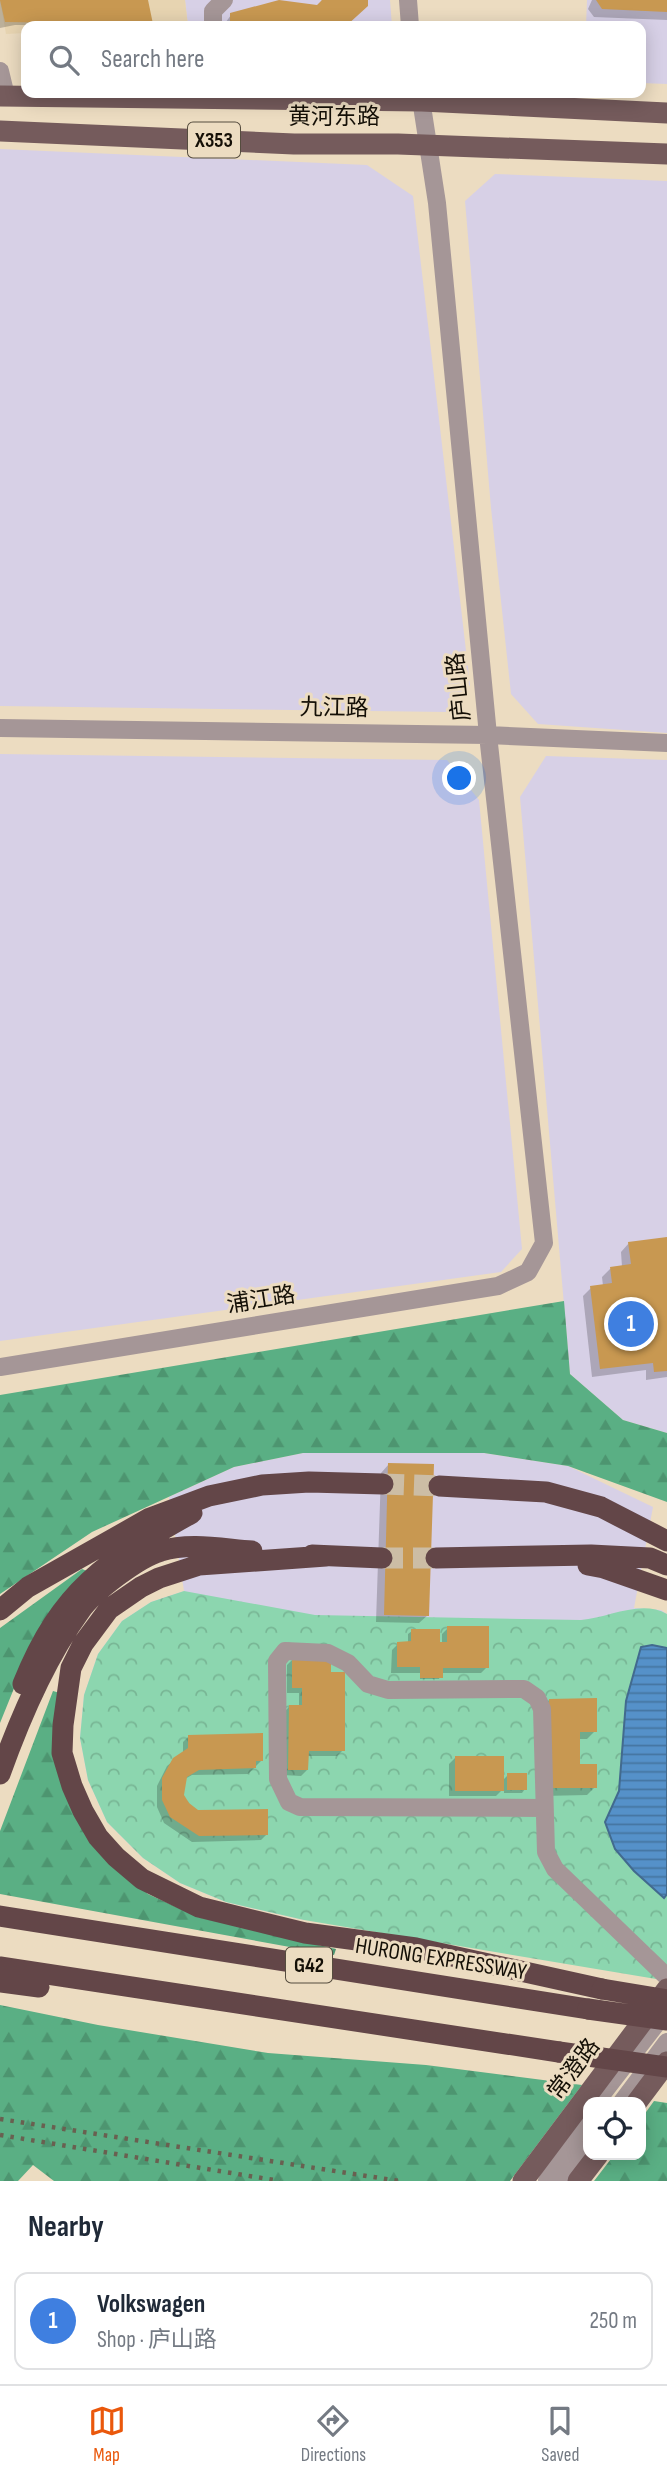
<!DOCTYPE html>
<html lang="en">
<head>
<meta charset="utf-8">
<style>
  body { margin:0; font-family:"Sofia Sans Condensed","Noto Sans SC",sans-serif; background:#f2f2f3; color:#1f2937 }
  .controls { position:absolute; right:21px; bottom:21px; display:grid; overflow:hidden; border-radius:14px; box-shadow:0 4px 18px #0003 }
  .controls button { width:63px; height:63px; display:grid; place-items:center; padding:0; border:0; border-bottom:2px solid #e0e1e3; background:#fff; color:#1f2937; font:35px sans-serif }
  .you { position:absolute; left:460px; top:779px; width:24px; height:24px; margin:-18px; border:5px solid #fff; border-radius:50%; background:#1a73e8; box-shadow:0 0 0 10px #1a73e833 }
  .badge { display:grid; place-items:center; width:46px; height:46px; border-radius:50%; background:#ea580c; color:#fff; font-size:23px; font-weight:700 }
  .pin { position:absolute; translate:-50% -50%; border:4px solid #fff; box-shadow:0 2px 7px #0006 }
  .list { margin:0; padding:0; list-style:none }
  h2 { display:flex; justify-content:space-between; align-items:center; height:91px; margin:0; padding:0 28px; font-size:30px }
  h2 small { font-size:23px; font-weight:400; color:#747a83 }
  .list li { display:grid; grid-template-columns:46px 1fr auto; gap:21px; align-items:center; box-sizing:border-box; height:98px; margin:0 14px 14px; padding:0 14px; border:2px solid #e0e1e3; border-radius:14px }
  .list b { display:block; font-size:26px; white-space:nowrap }
  .list p { margin:0; font-size:23px; white-space:nowrap; color:#747a83 }
  .list em { font-size:23px; font-style:normal; color:#747a83 }
  .icon { flex:none; width:38px; height:38px; fill:none; stroke:currentColor; stroke-width:2; stroke-linecap:round; stroke-linejoin:round }
  .map { position:relative; flex:none; width:667px; height:2181px; overflow:hidden }
  .search { position:absolute; background:#fff; box-shadow:0 4px 18px #0003; left:21px; right:21px; top:21px; height:77px; display:flex; align-items:center; gap:18px; box-sizing:border-box; padding:0 24px; border-radius:14px; color:#747a83; font-size:26px }
  .sheet { height:203px; background:#fff }
  nav { display:flex; justify-content:space-around; align-items:center; box-sizing:border-box; height:98px; border-top:2px solid #e0e1e3; background:#fff; font-size:19px; color:#747a83 }
  nav a { display:grid; justify-items:center; gap:4px }
  nav .on { color:#ea580c }
  .map>svg:first-child { display:block }
</style>
</head>
<body>
<div class="map">
<svg width="667" height="2181" viewBox="0 0 667 2181">
  <defs>
    <pattern id="forest-firs" width="22" height="20" patternUnits="userSpaceOnUse" patternTransform="scale(1.75)"><rect width="22" height="20" fill="#5aaf84"/><path d="M5 1l3.5 6h-7zM16 11l3.5 6h-7z" fill="#4d9570"/></pattern>
    <pattern id="park-crowns" width="20" height="18" patternUnits="userSpaceOnUse" patternTransform="scale(1.75)"><rect width="20" height="18" fill="#8cd6af"/><path d="M2 6a3 3 0 1 1 6 0M12 15a3 3 0 1 1 6 0" fill="none" stroke="#78b695"/></pattern>
    <pattern id="water-rules" width="6" height="5" patternUnits="userSpaceOnUse" patternTransform="scale(1.75)"><rect width="6" height="5" fill="#5591c9"/><path d="M0 2.5h6" fill="none" stroke="#4575a1"/></pattern>
  </defs>
  <rect width="100%" height="100%" fill="#ecdcc1"/>
  <path fill="#d7d0e6" d="M 185,0 L 390,0 L 392,26 L 188,26 Z
    M 587,0 L 667,0 L 667,84 L 641,83 L 641,26 L 586,26 Z
    M 0,149 L 367,165 L 413,196 L 470,685 L 448,712 L 0,706 Z
    M 495,174 L 667,181 L 667,733 L 538,724 L 511,694 L 491,508 L 465,201 Z
    M 0,754 L 447,760 L 479,800 L 522,1249 L 501,1272 L 0,1341 Z
    M 546,756 L 667,760 L 667,1433 L 623,1420 L 570,1374 L 520,797 Z
    M 303,1453 L 484,1453 L 568,1466 L 653,1507 L 634,1608 L 661,1610 L 667,1614 L 304,1920 L 226,1902 L 180,1883 L 143,1858 L 107,1822 L 88,1780 L 80,1738 L 84,1695 L 98,1654 L 122,1621 L 151,1602 L 184,1591 L 169,1497 L 234,1467 Z"/>
  <path fill="#e7d4b1" d="M 0,0 L 185,0 L 188,26 L 26,26 L 26,33 L 6,34 Z"/>
  <path fill="url(#forest-firs)" d="M 564,1301 L 570,1374 L 623,1420 L 667,1433 L 667,1502 L 568,1466 L 484,1453 L 303,1453 L 234,1467 L 92,1532 L 0,1594 L 0,1395 Z
    M 82,1569 L 87,1571 L 64,1595 L 36,1634 L 0,1723 L 0,1628 Z
    M 53,1691 L 60,1693 L 54,1742 L 110,1862 L 148,1894 L 198,1917 L 336,1949 L 334,1955 L 0,1894 L 0,1831 Z
    M 0,2005 L 98,2025 L 268,2053 L 426,2065 L 582,2085 L 510,2181 L 54,2181 L 33,2165 L 18,2181 L 0,2181 Z
    M 654,2101 L 667,2103 L 667,2181 L 594,2181 L 614,2155 L 641,2155 L 641,2119 Z"/>
  <path fill="url(#park-crowns)" d="M 184,1591 L 315,1615 L 581,1620 C 608,1618 641,1599 667,1614 L 667,1973 L 662,1980 L 304,1920 L 226,1902 L 180,1883 L 143,1858 L 107,1822 L 88,1780 L 80,1738 L 84,1695 L 98,1654 L 122,1621 L 151,1602 Z"/>
  <path fill="url(#water-rules)" stroke="#426a8e" stroke-width="2" d="M 652,1645 L 667,1648 L 667,1894 L 664,1898 L 634,1871 L 615,1849 L 605,1822 L 619,1791 L 626,1701 L 641,1647 Z"/>
  <path fill="#0003" d="M 0,0 L 146,0 L 151,23 L 148,26 L 15,25 L 0,28 Z
    M 322,0 L 366,0 L 367,5 L 344,26 L 223,26 L 231,15 L 317,7 Z
    M 592,0 L 667,0 L 667,20 L 594,17 L 588,9 Z
    M 667,1239 L 667,1377 L 646,1380 L 646,1370 L 592,1377 L 583,1296 L 591,1288 L 603,1286 L 602,1277 L 610,1269 L 622,1267 L 621,1252 L 629,1243 Z
    M 389,1464 L 428,1615 L 419,1623 L 376,1622 L 381,1473 Z
    M 448,1628 L 487,1667 L 481,1673 L 441,1673 L 439,1679 L 420,1679 L 420,1673 L 391,1673 L 392,1650 L 398,1644 L 408,1643 L 408,1634 L 412,1631 L 442,1644 L 442,1634 Z
    M 293,1659 L 329,1674 L 343,1750 L 337,1756 L 307,1756 L 307,1770 L 301,1776 L 283,1775 L 283,1713 L 289,1707 L 299,1707 L 299,1693 L 287,1693 L 287,1665 Z
    M 549,1700 L 595,1731 L 587,1739 L 578,1739 L 578,1766 L 595,1787 L 587,1795 L 542,1796 L 541,1709 Z
    M 189,1736 L 262,1760 L 248,1774 L 192,1775 L 185,1779 L 182,1795 L 188,1804 L 198,1812 L 267,1834 L 261,1840 L 192,1842 L 164,1823 L 157,1807 L 157,1786 L 167,1766 L 183,1753 L 183,1742 Z
    M 455,1758 L 502,1781 L 508,1775 L 525,1789 L 522,1793 L 504,1793 L 504,1788 L 496,1796 L 449,1796 L 449,1764 Z"/>
  <path fill="#c89851" d="M 0,0 L 148,0 L 153,24 L 5,22 Z
    M 279,0 L 317,5 L 322,0 L 368,0 L 368,6 L 346,26 L 230,26 L 230,13 Z
    M 596,0 L 667,0 L 667,12 L 602,9 Z
    M 667,1237 L 667,1371 L 654,1372 L 653,1363 L 600,1369 L 590,1286 L 612,1283 L 610,1267 L 631,1264 L 628,1242 Z
    M 388,1463 L 434,1464 L 429,1616 L 384,1615 Z
    M 447,1626 L 489,1626 L 489,1668 L 443,1668 L 443,1678 L 420,1678 L 420,1667 L 397,1667 L 397,1642 L 411,1641 L 411,1629 L 440,1629 L 440,1642 L 447,1642 Z
    M 292,1657 L 331,1657 L 331,1672 L 345,1672 L 345,1751 L 309,1751 L 308,1770 L 288,1770 L 289,1705 L 302,1705 L 302,1688 L 292,1688 Z
    M 597,1698 L 597,1732 L 580,1732 L 580,1764 L 597,1764 L 597,1788 L 549,1788 L 549,1699 Z
    M 263,1733 L 263,1761 L 256,1761 L 256,1768 L 199,1770 L 187,1777 L 184,1795 L 189,1803 L 198,1810 L 268,1809 L 268,1835 L 199,1836 L 170,1817 L 162,1800 L 162,1778 L 173,1758 L 188,1748 L 188,1735 Z
    M 455,1756 L 504,1756 L 504,1791 L 455,1791 Z
    M 507,1773 L 527,1773 L 527,1790 L 507,1790 Z"/>
  <g fill="none" stroke-linecap="round" stroke-linejoin="round">
    <path stroke="#ccbda5" stroke-width="21" stroke-dasharray="21 10" stroke-linecap="butt" d="M 383,1484 L 439,1486
      M 382,1558 L 436,1558"/>
    <path stroke="#a59697" stroke-width="18" d="M 408,0 L 410,26
      M 213,26 L 213,11 L 224,0
      M 0,71 L 6,96
      M 0,728 L 488,735 L 667,743
      M 0,1367 L 498,1286 L 528,1272 L 544,1243 L 488,735 L 437,203 L 420,93
      M 544,1808 L 300,1807 L 289,1802 L 278,1779 L 277,1661 L 285,1651 L 328,1653 L 348,1663 L 368,1684 L 388,1690 L 524,1689 L 537,1698 L 542,1709 L 546,1852 L 555,1869 L 667,1977
      M 596,2102 L 667,2010
      M 622,2102 L 667,2042
      M 547,2181 L 588,2115
      M 563,2181 L 588,2148"/>
    <path stroke="#755b5c" stroke-width="21" d="M 0,96 L 422,101 L 667,113
      M 0,131 L 294,144 L 398,144 L 667,154
      M 637,2102 L 667,2062
      M 523,2181 L 667,1989
      M 578,2181 L 598,2155"/>
    <path stroke="#634648" stroke-width="21" d="M 439,1486 L 546,1492 L 601,1507 L 667,1541
      M 312,1555 L 382,1558
      M 326,1556 L 199,1565 L 159,1578 L 141,1587 L 109,1609 L 83,1644 L 71,1668 L 63,1725 L 62,1753 L 72,1786 L 83,1811 L 98,1837 L 116,1857 L 142,1879 L 199,1907 L 305,1933 L 416,1948 L 602,1989
      M 436,1558 L 591,1555 L 650,1558 L 667,1565
      M 588,1565 L 604,1568 L 667,1590
      M 0,1610 L 28,1587 L 150,1518 L 209,1496 L 262,1485 L 309,1482 L 383,1484
      M 23,1684 C 61,1589 106,1561 192,1513
      M 0,1774 C 20,1718 45,1659 80,1611 C 93,1592 139,1557 161,1551 C 190,1542 223,1549 252,1551
      M 0,1916 L 588,2009
      M 0,1967 L 559,2052
      M 0,1982 L 39,1987"/>
    <path stroke="#696050" stroke-width="4.5" stroke-dasharray="3.5 7" stroke-linecap="butt" d="M 0,2119 L 399,2181
      M 0,2135 L 280,2181"/>
    <path stroke="#634648" stroke-width="21" d="M 602,1989 L 667,2000
      M 588,2009 L 667,2020
      M 559,2052 L 667,2067"/>
  </g>
  <g text-anchor="middle" dominant-baseline="central" stroke-width="6" stroke-linejoin="round" paint-order="stroke">
    <g fill="#ecdcc1" stroke="#554c3e" stroke-width="2">
      <rect x="188" y="122.5" width="52" height="35" rx="5"/>
      <rect x="286" y="1947.5" width="46" height="35" rx="5"/>
    </g>
    <g font-size="21" font-weight="bold" fill="#140f06">
      <text x="214" y="140">X353</text>
      <text x="309" y="1965">G42</text>
    </g>
    <g font-size="23" fill="#140f06" stroke="#ecdcc1">
      <text x="334" y="117">黄河东路</text>
      <text transform="translate(459 687) rotate(-96)">庐山路</text>
      <text transform="translate(334 708) rotate(1)">九江路</text>
      <text transform="translate(261 1300) rotate(-9)">浦江路</text>
      <text transform="translate(441 1959) rotate(9)">HURONG EXPRESSWAY</text>
      <text transform="translate(574 2069) rotate(-53)">常澄路</text>
    </g>
  </g>
</svg>
<div class="controls">
<button><svg class="icon" aria-label="locate" viewBox="0 0 24 24"><circle cx="12" cy="12" r="6"/><path d="M12 2v4M12 18v4M2 12h4M18 12h4"/></svg></button>
</div>
<div class="you"></div>
<div class="pin badge" style="left:631px;top:1324px;background:#3f7fe0">1</div>
<div class="search"><svg class="icon" aria-label="search" viewBox="0 0 24 24"><circle cx="10" cy="10" r="6"/><path d="M15 15l6 6"/></svg>Search here</div>
</div>
<section class="sheet">
<h2>Nearby<small></small></h2>
<ul class="list">
<li><span class="badge" style="background:#3f7fe0">1</span><div><b>Volkswagen</b><p>Shop · 庐山路</p></div><em>250 m</em></li>
</ul>
</section>
<nav>
<a class="on"><svg class="icon" aria-label="map" viewBox="0 0 24 24"><path d="M3 6l6-2 6 2 6-2v14l-6 2-6-2-6 2zM9 4v14M15 6v14"/></svg>Map</a>
<a><svg class="icon" aria-label="directions" viewBox="0 0 24 24"><path d="M12 3l9 9-9 9-9-9zM9 14v-3h6M13 9l2 2-2 2"/></svg>Directions</a>
<a><svg class="icon" aria-label="saved" viewBox="0 0 24 24"><path d="M7 4h10v16l-5-4-5 4z"/></svg>Saved</a>
</nav>
</body>
</html>
